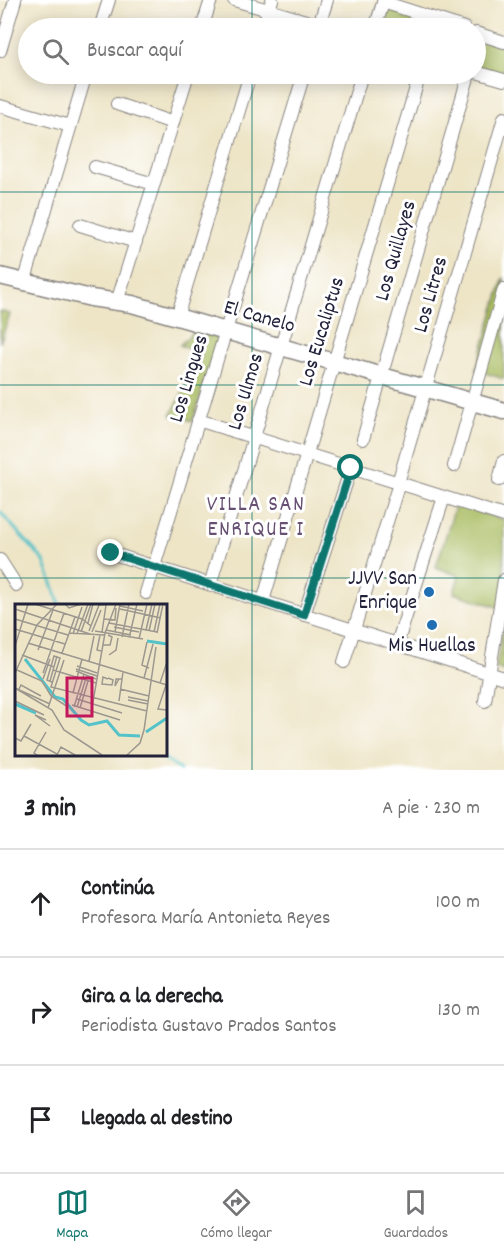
<!DOCTYPE html>
<html lang="es">
<head>
<meta charset="utf-8">
<style>
  body { margin:0; font-family:Dekko,sans-serif; background:#f2f2f2; color:#202124 }
  .stop { position:absolute; width:18px; height:18px; margin:-14px; border:4px solid #0f766e; border-radius:50%; background:#fff }
  .stop.end { background:#0f766e; border-color:#fff; box-shadow:0 2px 6px #0008 }
  .list { margin:0; padding:0; list-style:none }
  h2 { display:flex; justify-content:space-between; align-items:center; height:78px; margin:0; padding:0 24px; font-size:26px }
  h2 small { font-size:20px; font-weight:400; color:#757577 }
  .list li { display:grid; grid-template-columns:39px 1fr auto; gap:18px; align-items:center; box-sizing:border-box; height:108px; padding:0 24px; border-top:2px solid #e0e0e0 }
  .list b { display:block; font-size:22px; white-space:nowrap }
  .list p { margin:0; font-size:20px; white-space:nowrap; color:#757577 }
  .list em { font-size:20px; font-style:normal; color:#757577 }
  .icon { flex:none; width:33px; height:33px; fill:none; stroke:currentColor; stroke-width:2; stroke-linecap:round; stroke-linejoin:round }
  .map { position:relative; flex:none; width:504px; height:770px; overflow:hidden }
  .search { position:absolute; background:#fff; box-shadow:0 3px 15px #0003; left:18px; right:18px; top:18px; height:66px; display:flex; align-items:center; gap:15px; box-sizing:border-box; padding:0 21px; border-radius:33px; color:#757577; font-size:22px }
  .sheet { height:402px; background:#fff }
  nav { display:flex; justify-content:space-around; align-items:center; box-sizing:border-box; height:84px; border-top:2px solid #e0e0e0; background:#fff; font-size:16px; color:#757577 }
  nav a { display:grid; justify-items:center; gap:3px }
  nav .on { color:#0f766e }
  .map>svg:first-child { display:block }
</style>
</head>
<body>
<div class="map">
<svg width="504" height="770" viewBox="0 0 504 770">
  <rect width="100%" height="100%" fill="#fff"/>
  <filter id="ink" filterUnits="userSpaceOnUse"><feTurbulence type="fractalNoise" baseFrequency=".0167" numOctaves="2"/><feDisplacementMap in="SourceGraphic" scale="12" xChannelSelector="R" yChannelSelector="G"/><feConvolveMatrix kernelMatrix="1 2 1 2 8 2 1 2 1" color-interpolation-filters="sRGB"/></filter>
  <filter id="wash" filterUnits="userSpaceOnUse"><feTurbulence type="fractalNoise" baseFrequency=".008" numOctaves="4" result="noise"/><feDisplacementMap in="SourceGraphic" scale="24" xChannelSelector="R" yChannelSelector="G"/><feGaussianBlur stdDeviation="1.35" result="paint"/><feColorMatrix in="noise" values="0 0 0 0 0 0 0 0 0 0 0 0 0 0 0 0 0 1.4 0 .05"/><feComposite in="paint" operator="in"/></filter>
  <g filter="url(#wash)">
    <rect width="100%" height="100%" fill="#eee5c7"/>
    <path fill="#a8bc61" stroke="#656f4e" stroke-width="1.5" d="M 379,4 L 453,28 L 370,28 Z
      M 476,36 L 504,46 L 504,75 L 476,67 Z
      M 504,277 L 504,379 L 476,370 Z
      M 0,311 L 10,314 L 0,343 Z
      M 194,331 L 219,336 L 193,421 L 171,415 L 202,355 L 180,345 Z
      M 456,504 L 504,520 L 504,609 L 454,593 L 459,576 L 436,567 Z
      M 504,621 L 504,671 L 496,668 Z"/>
    <g fill="none" stroke-linecap="round" stroke-linejoin="round">
      <path stroke="#54c2c9" stroke-width="3" d="M 0,512 L 44,561 L 60,605
        M 158,754 L 180,770"/>
    </g>
  </g>
  <g filter="url(#ink)">
    <g fill="none" stroke-linecap="round" stroke-linejoin="round">
      <defs>
        <path id="street" d="M 234,0 L 330,28
          M 383,2 L 464,28
          M 100,28 L 109,0
          M 202,28 L 211,0
          M 263,28 L 272,0
          M 318,28 L 327,0
          M 375,28 L 384,0
          M 476,33 L 504,42
          M 0,51 L 15,0
          M 476,72 L 504,80
          M 117,104 L 173,123
          M 0,106 L 70,126
          M 95,167 L 154,184
          M 80,225 L 136,242
          M 24,283 L 86,74
          M 117,302 L 188,74
          M 177,317 L 250,74
          M 198,420 L 504,516
          M 363,439 L 469,74
          M 454,466 L 504,289
          M 499,480 L 504,461
          M 398,483 L 504,118
          M 111,553 L 504,678
          M 0,560 L 16,585
          M 210,585 L 362,74
          M 146,593 L 304,74
          M 263,601 L 420,74
          M 304,615 L 351,468
          M 397,644 L 444,497
          M 344,662 L 399,483
          M 485,701 L 504,580"/>
        <path id="secondary" d="M 0,276 L 91,298 L 132,304 L 504,411"/>
      </defs>
      <use href="#street" stroke="#888481" stroke-width="14"/>
      <use href="#secondary" stroke="#888481" stroke-width="19"/>
      <use href="#street" stroke="#fff" stroke-width="12"/>
      <use href="#secondary" stroke="#fff" stroke-width="16"/>
    </g>
  </g>
  <g fill="none" stroke-linecap="round" stroke-linejoin="round" filter="url(#ink)">
    <path stroke="#0f766e" stroke-width="8" d="M 111,553 L 304,615 L 351,468"/>
  </g>
  <path fill="none" stroke="#0f766e" stroke-width="1.5" stroke-opacity="0.55" d="M 252,0 L 252,28M 252,74 L 252,770M 0,192 L 504,192M 0,385 L 504,385M 0,578 L 504,578"/>
  <g fill="#1f6fb2" stroke="#fff" stroke-width="2">
    <circle cx="429" cy="592" r="6"/>
    <circle cx="432" cy="625" r="6"/>
  </g>
  <g text-anchor="middle" dominant-baseline="central" stroke-width="6" stroke-linejoin="round" paint-order="stroke">
    <g font-size="21" fill="#22223b" stroke="#fff">
      <text transform="translate(397 251) rotate(-74)">Los Quillayes</text>
      <text transform="translate(432 295) rotate(-74)">Los Litres</text>
      <text transform="translate(259 318) rotate(16)">El Canelo</text>
      <text transform="translate(323 332) rotate(-73)">Los Eucaliptus</text>
      <text transform="translate(190 379) rotate(-73)">Los Lingues</text>
      <text transform="translate(247 392) rotate(-73)">Los Ulmos</text>
    </g>
    <g font-size="21" fill="#22223b" stroke="#fff" text-anchor="end">
      <text x="417" y="580">JJVV San<tspan x="417" dy="24">Enrique</tspan></text>
      <text x="432" y="647" text-anchor="middle">Mis Huellas</text>
    </g>
    <g font-size="22" letter-spacing="1.5" fill="#675073" stroke="#fff">
      <text x="256" y="505">VILLA SAN<tspan x="256" dy="25">ENRIQUE I</tspan></text>
    </g>
  </g>
  <g transform="translate(15 604)">
    <rect width="152" height="152" fill="#eee5c7"/>
    <path fill="none" stroke="#54c2c9" stroke-width="3" d="M 132,37 L 152,40M 10,55 L 40,93 L 48,95 L 66,116 L 74,121 L 92,117 L 104,131 L 125,132M 0,100 L 21,109M 131,128 L 152,114"/>
    <path fill="none" stroke="#9c978f" stroke-width="1.5" d="M 20,0 L 67,15 L 76,22M 50,0 L 54,4 L 66,0M 105,2 L 128,7M 0,5 L 75,30M 105,5 L 146,14M 0,15 L 53,31M 89,15 L 100,16 L 101,4M 73,19 L 78,0M 94,19 L 142,28M 99,23 L 124,28M 0,25 L 50,40M 91,26 L 116,31M 131,26 L 137,0M 74,27 L 84,1 L 96,0M 80,27 L 128,35M 134,27 L 140,0M 66,28 L 76,0M 77,28 L 86,6M 87,28 L 91,1M 100,28 L 105,0M 139,28 L 145,0M 54,29 L 89,31M 142,29 L 148,0M 58,30 L 67,3M 62,30 L 73,0M 85,31 L 82,46 L 86,47M 107,33 L 114,0M 114,34 L 122,0M 124,35 L 132,0M 132,38 L 127,61 L 134,64M 88,41 L 95,41 L 97,33 L 93,31M 0,42 L 13,0M 23,46 L 38,6M 47,49 L 60,13M 49,50 L 13,39 L 152,81M 7,51 L 39,63M 94,51 L 101,46 L 103,34M 74,57 L 79,32M 62,62 L 82,69M 61,65 L 82,72M 2,66 L 27,77 L 36,92 L 53,103M 38,66 L 81,79M 61,67 L 81,75M 0,69 L 22,21 L 42,0M 28,69 L 49,9M 129,74 L 138,40M 28,75 L 35,55M 93,75 L 88,73 L 87,80 L 97,81 L 98,76 L 93,74M 104,75 L 100,82 L 101,75 L 107,75M 35,77 L 42,52M 37,78 L 32,76 L 39,52 L 45,54 L 36,83 L 132,107M 145,79 L 152,58M 151,81 L 143,105 L 152,106M 0,84 L 37,106 L 49,126 L 87,151M 0,84 L 35,100M 4,85 L 6,81 L 26,92M 105,85 L 134,92M 58,89 L 67,55M 113,93 L 133,97M 62,95 L 107,109M 113,96 L 133,100M 0,97 L 29,111M 104,97 L 108,68M 57,101 L 105,116M 59,103 L 69,70M 62,103 L 72,71M 33,104 L 49,56M 65,104 L 73,77M 76,109 L 90,29 L 101,0M 31,116 L 20,111 L 35,122M 9,132 L 42,150M 0,134 L 6,137 L 16,120M 22,151 L 19,149 L 31,128M 42,151 L 46,143 L 60,151M 112,151 L 125,139 L 129,126 L 141,43"/>
    <path fill="#c2185b" fill-opacity="0.15" stroke="#c2185b" stroke-width="3" d="M 52,74 L 77,74 L 77,112 L 52,112 Z"/>
    <rect width="152" height="152" fill="none" stroke="#22223b" stroke-width="3"/>
  </g>
</svg>
<div class="stop" style="left:351px;top:468px"></div>
<div class="stop end" style="left:111px;top:553px"></div>
<div class="search"><svg class="icon" aria-label="search" viewBox="0 0 24 24"><circle cx="10" cy="10" r="6"/><path d="M15 15l6 6"/></svg>Buscar aquí</div>
</div>
<section class="sheet">
<h2>3 min<small>A pie · 230 m</small></h2>
<ul class="list">
<li><svg class="icon" aria-label="ahead" viewBox="0 0 24 24"><path d="M12 20V5M6 11l6-6 6 6"/></svg><div><b>Continúa</b><p>Profesora María Antonieta Reyes</p></div><em>100 m</em></li>
<li><svg class="icon" aria-label="right" viewBox="0 0 24 24"><path d="M7 20v-9h11M14 6l5 5-5 5"/></svg><div><b>Gira a la derecha</b><p>Periodista Gustavo Prados Santos</p></div><em>130 m</em></li>
<li><svg class="icon" aria-label="arrive" viewBox="0 0 24 24"><path d="M6 21V4h12l-3 4 3 4H6"/></svg><div><b>Llegada al destino</b></div></li>
</ul>
</section>
<nav>
<a class="on"><svg class="icon" aria-label="map" viewBox="0 0 24 24"><path d="M3 6l6-2 6 2 6-2v14l-6 2-6-2-6 2zM9 4v14M15 6v14"/></svg>Mapa</a>
<a><svg class="icon" aria-label="directions" viewBox="0 0 24 24"><path d="M12 3l9 9-9 9-9-9zM9 14v-3h6M13 9l2 2-2 2"/></svg>Cómo llegar</a>
<a><svg class="icon" aria-label="saved" viewBox="0 0 24 24"><path d="M7 4h10v16l-5-4-5 4z"/></svg>Guardados</a>
</nav>
</body>
</html>
